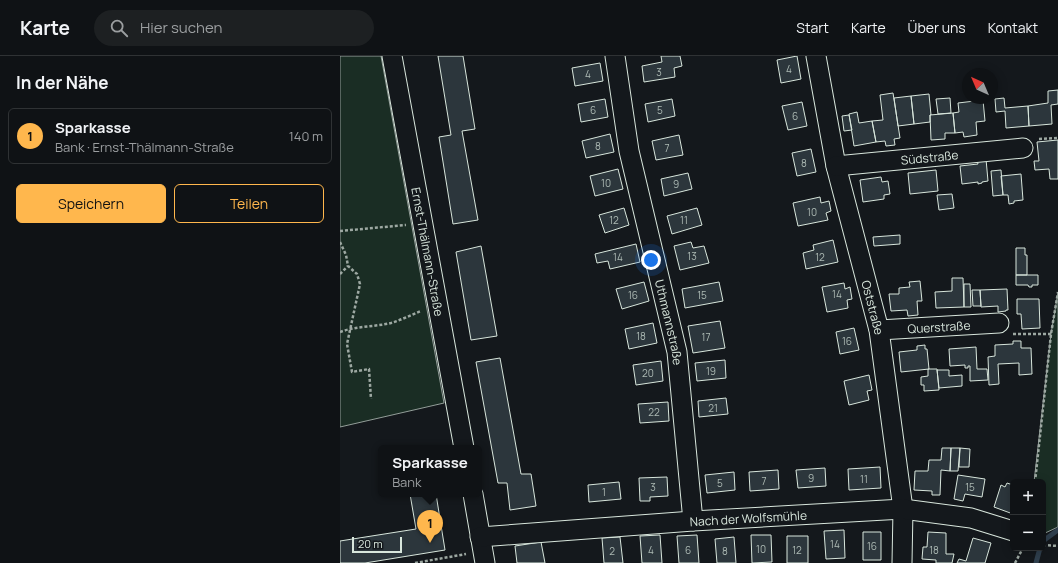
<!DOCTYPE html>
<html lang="de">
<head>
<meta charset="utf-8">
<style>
  body { margin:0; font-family:Manrope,sans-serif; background:#1d2022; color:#f1f3f6 }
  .controls { position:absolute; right:12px; bottom:12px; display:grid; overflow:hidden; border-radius:6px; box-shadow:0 2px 10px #0003 }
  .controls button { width:36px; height:36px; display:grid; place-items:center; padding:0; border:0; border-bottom:1px solid #2f3234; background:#0f1215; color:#f1f3f6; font:20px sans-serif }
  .compass { position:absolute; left:622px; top:12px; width:36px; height:36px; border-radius:50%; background:#0f1215; box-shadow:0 2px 10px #0003; rotate:316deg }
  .scale { position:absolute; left:12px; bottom:10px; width:50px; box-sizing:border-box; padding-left:4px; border:2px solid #d8e6dc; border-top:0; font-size:11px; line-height:14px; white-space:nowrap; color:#d8e6dc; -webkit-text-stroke:3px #14181c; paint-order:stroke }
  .you { position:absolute; left:311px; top:204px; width:14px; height:14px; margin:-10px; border:3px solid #fff; border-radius:50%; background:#1a73e8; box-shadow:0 0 0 6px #1a73e833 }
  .badge { display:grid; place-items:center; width:26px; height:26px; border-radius:50%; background:#ffb74d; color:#111; font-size:13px; font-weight:700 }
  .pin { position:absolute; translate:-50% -33px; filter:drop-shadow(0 1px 2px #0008) }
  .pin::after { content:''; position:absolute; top:21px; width:14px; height:12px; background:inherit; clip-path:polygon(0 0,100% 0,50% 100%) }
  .popup { position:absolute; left:38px; top:389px; width:104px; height:52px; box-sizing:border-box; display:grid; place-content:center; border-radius:6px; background:#0f1215; filter:drop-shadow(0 1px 3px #0005); font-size:13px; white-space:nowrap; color:#9b9ea0 }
  .popup b { font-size:15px; color:#f1f3f6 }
  .popup::after { content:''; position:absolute; left:50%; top:100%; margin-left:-8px; border:8px solid transparent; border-top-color:#0f1215 }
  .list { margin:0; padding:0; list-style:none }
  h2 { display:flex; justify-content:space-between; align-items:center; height:52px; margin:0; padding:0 16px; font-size:17px }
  h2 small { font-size:13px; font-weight:400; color:#9b9ea0 }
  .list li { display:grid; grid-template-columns:26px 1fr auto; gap:12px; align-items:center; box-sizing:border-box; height:56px; margin:0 8px 8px; padding:0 8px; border:1px solid #2f3234; border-radius:6px }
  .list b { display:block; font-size:15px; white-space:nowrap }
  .list p { margin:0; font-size:13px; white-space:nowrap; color:#9b9ea0 }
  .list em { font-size:13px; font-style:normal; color:#9b9ea0 }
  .actions { display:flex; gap:8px; padding:12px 16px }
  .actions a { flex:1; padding:9px 0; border:1px solid #ffb74d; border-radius:6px; text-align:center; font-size:14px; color:#ffb74d }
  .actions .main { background:#ffb74d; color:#111 }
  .icon { flex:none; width:22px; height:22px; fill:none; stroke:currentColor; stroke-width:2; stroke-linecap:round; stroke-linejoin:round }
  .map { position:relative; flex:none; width:718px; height:507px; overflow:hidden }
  header { display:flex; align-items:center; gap:24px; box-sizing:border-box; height:56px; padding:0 20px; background:#0f1215; border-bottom:1px solid #2f3234 }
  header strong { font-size:19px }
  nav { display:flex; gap:22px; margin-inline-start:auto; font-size:14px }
  .search { width:280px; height:36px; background:#1d2022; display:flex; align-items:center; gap:10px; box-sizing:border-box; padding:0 14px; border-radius:22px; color:#9b9ea0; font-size:15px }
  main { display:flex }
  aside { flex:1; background:#0f1215 }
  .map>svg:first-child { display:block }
</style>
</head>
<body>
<header>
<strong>Karte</strong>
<div class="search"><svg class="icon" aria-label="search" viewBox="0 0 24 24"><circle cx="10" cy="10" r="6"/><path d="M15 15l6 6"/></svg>Hier suchen</div>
<nav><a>Start</a><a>Karte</a><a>Über uns</a><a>Kontakt</a></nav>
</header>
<main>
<aside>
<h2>In der Nähe<small></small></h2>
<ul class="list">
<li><span class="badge">1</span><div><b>Sparkasse</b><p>Bank · Ernst-Thälmann-Straße</p></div><em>140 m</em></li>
</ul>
<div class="actions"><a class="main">Speichern</a><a>Teilen</a></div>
</aside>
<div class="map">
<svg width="718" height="507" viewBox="0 0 718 507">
  <rect width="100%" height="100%" fill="#14181c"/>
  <path fill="#1a2d24" stroke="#939e99" d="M 0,0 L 41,0 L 104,347 L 0,371 Z
    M 718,236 L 718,471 L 703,478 L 703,426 L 694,426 L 711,278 Z"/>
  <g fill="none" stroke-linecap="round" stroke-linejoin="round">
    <path stroke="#2f3f4d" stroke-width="5" d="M 703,485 L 718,474
      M 696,507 L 700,492"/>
  </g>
  <path fill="#2c363c" stroke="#d8e6dc" d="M 98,0 L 123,0 L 135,73 L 122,75 L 138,164 L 113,168 L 99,81 L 111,79 Z
    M 321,0 L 340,0 L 342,10 L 334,12 L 335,21 L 304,26 L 302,10 L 322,6 Z
    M 457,0 L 461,23 L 441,27 L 437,4 Z
    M 260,7 L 263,25 L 235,30 L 232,12 Z
    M 718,34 L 718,48 L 711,49 L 712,68 L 689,70 L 688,50 L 708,47 L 708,35 Z
    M 553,37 L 560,82 L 554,83 L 555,89 L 546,90 L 545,85 L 536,86 L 532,65 L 543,64 L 540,39 Z
    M 589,38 L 591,59 L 590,59 L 590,66 L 574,68 L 571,40 Z
    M 571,40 L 574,68 L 558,70 L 554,42 Z
    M 610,42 L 611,57 L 598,58 L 596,43 Z
    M 632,42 L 649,42 L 649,44 L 633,45 Z
    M 664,42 L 665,52 L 688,50 L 689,70 L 666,72 L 665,55 L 656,56 L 655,43 Z
    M 265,43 L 268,61 L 241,66 L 238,48 Z
    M 332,43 L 335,60 L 308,66 L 305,48 Z
    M 643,44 L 645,65 L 636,66 L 637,79 L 624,81 L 623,76 L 615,77 L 613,57 L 619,56 L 618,47 Z
    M 462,46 L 467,70 L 448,74 L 442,50 Z
    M 517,56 L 519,67 L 532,65 L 536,86 L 514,90 L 509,58 Z
    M 613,57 L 615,77 L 605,77 L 605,83 L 591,84 L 590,59 Z
    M 509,59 L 512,74 L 504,75 L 502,60 Z
    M 270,78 L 274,96 L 246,102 L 242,85 Z
    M 339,79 L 343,99 L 316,104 L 312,85 Z
    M 718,84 L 718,123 L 710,123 L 709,113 L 695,114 L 694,105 L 699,105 L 697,86 Z
    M 471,93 L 476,116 L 457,120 L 452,97 Z
    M 646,103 L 648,125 L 642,126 L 642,127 L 638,128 L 638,126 L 622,128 L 620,110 L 638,108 L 637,104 Z
    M 278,113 L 283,133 L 255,140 L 250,120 Z
    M 596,114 L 598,135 L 570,138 L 568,117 Z
    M 661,114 L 663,139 L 653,140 L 651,115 Z
    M 348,117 L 352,133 L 324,140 L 321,123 Z
    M 681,118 L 683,144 L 674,145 L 674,147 L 669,148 L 668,139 L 663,139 L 661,120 Z
    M 541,121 L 542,126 L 548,125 L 550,138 L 544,139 L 544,143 L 523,146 L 520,124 Z
    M 612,138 L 614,152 L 599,154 L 597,139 Z
    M 480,141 L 481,147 L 489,145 L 491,155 L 486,157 L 488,164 L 458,170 L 453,147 Z
    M 284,152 L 289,169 L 265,177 L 259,159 Z
    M 357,152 L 362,169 L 332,178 L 327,160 Z
    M 560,179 L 560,188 L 534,190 L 533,181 Z
    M 493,184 L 498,206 L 466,213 L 463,197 L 474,194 L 473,189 Z
    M 351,186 L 353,192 L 364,190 L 369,207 L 340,214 L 334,190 Z
    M 296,188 L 300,206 L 270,213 L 268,205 L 257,207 L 255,198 Z
    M 141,190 L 157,280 L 131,284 L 116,196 Z
    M 676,192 L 685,192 L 685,199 L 687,199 L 687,219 L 676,219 Z
    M 676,219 L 698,219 L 698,229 L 692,229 L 692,231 L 689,231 L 688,229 L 676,229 Z
    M 612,222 L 623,222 L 624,251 L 596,252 L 595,236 L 612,235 Z
    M 580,225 L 582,245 L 577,245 L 578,259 L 568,260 L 567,254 L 551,255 L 549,238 L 559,238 L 559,232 L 570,231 L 569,226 Z
    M 304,226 L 309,245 L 282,253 L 276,233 Z
    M 379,226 L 383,245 L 345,252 L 342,233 Z
    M 504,227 L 505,233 L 510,231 L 512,243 L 507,244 L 508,252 L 487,256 L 482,231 Z
    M 624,228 L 630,228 L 631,251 L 624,251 Z
    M 667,233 L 668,254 L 666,254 L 666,255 L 658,256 L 658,250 L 641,251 L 640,234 Z
    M 632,234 L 640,234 L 641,250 L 633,250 Z
    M 677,243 L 699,243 L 700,272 L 682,273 L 681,258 L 677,258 Z
    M 380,265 L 385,292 L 353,297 L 348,270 Z
    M 313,267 L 317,287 L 289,293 L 285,273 Z
    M 514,272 L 519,294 L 500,298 L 496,276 Z
    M 673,285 L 681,285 L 681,292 L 691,292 L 692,318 L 679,319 L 679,307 L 658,308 L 659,328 L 649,329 L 648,301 L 655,300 L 655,289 L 673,288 Z
    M 585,289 L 585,293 L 587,293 L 589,313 L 561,316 L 559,296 L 577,294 L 577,290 Z
    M 636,291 L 637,313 L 647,313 L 648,324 L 630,325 L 630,310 L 628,310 L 628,312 L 625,312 L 625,309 L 610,310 L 609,293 Z
    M 160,302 L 181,418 L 191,418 L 196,450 L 170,454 L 167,427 L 158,427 L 136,306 Z
    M 385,304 L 386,322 L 357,325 L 355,307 Z
    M 321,305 L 323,325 L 296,329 L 293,309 Z
    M 588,313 L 597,313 L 599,334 L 584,335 L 584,329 L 581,329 L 581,321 L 588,320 Z
    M 597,314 L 609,314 L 609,320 L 622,319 L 622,330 L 599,332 Z
    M 529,319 L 532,334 L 527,335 L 529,344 L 509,349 L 504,325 Z
    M 386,342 L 388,358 L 359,361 L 358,345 Z
    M 328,346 L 329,365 L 300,367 L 298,348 Z
    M 602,392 L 611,392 L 610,415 L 601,414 L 600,439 L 592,439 L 592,435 L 574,434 L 575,415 L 588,415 L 589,404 L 601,404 Z
    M 611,392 L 620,392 L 618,415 L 610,415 Z
    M 620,392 L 630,393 L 629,411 L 619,411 Z
    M 540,411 L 541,432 L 509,434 L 508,413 Z
    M 485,412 L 486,430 L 458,432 L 456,414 Z
    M 438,414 L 439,433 L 410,435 L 409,416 Z
    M 394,416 L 395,434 L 367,437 L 365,419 Z
    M 618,419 L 645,423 L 642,441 L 625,438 L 623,445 L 614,443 Z
    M 327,421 L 328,440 L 310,441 L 310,445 L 300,445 L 299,422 Z
    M 279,426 L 281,443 L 249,446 L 248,429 Z
    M 667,427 L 673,429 L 671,433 L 673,434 L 673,458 L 654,451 L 661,429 L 665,431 Z
    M 70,438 L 96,438 L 105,494 L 25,507 L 0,507 L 0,485 L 76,473 Z
    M 504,474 L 505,502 L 486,503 L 484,475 Z
    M 523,476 L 541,476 L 541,504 L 523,504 Z
    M 588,476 L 606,477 L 606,498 L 614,498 L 612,507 L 596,507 L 596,504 L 582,503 L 583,491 L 587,491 Z
    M 320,479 L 322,507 L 302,507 L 300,480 Z
    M 357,479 L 359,507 L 339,507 L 337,480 Z
    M 411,479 L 431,479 L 432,506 L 412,507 Z
    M 447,480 L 468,480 L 468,507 L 447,507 Z
    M 280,481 L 283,507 L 264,507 L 262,482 Z
    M 394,481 L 396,507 L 377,507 L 375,483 Z
    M 633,482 L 651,487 L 645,507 L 617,507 L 619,503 L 626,505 Z
    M 201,486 L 205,507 L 177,507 L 175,490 Z"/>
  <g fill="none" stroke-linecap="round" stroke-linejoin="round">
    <defs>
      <g id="minor">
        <path id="s1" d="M 52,0 L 124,392"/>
        <path id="s2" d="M 275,0 L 289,95 L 337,296 L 353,465"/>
        <path id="s3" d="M 476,0 L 496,110 L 539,274 L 563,453 L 562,507"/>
        <path id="s4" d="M 496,110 L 683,92"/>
        <path id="s5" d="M 539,274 L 659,267"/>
        <path d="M 133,438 L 145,507"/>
        <path id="s6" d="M 140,481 L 353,465 L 563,453 L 631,462 L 673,475"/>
      </g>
    </defs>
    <use href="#minor" stroke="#d8e6dc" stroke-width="21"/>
    <path stroke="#9da8a2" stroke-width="2.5" stroke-dasharray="3 2" stroke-linecap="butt" d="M 699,83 L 718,82
      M 0,175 L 66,169
      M 0,186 L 6,199 L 8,210 L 17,218 L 20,228 L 7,288 L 12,316 L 29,313 L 31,343
      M 0,218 L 8,210
      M 0,276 C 16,270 34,271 51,267 C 61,264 71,259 81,255
      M 673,278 L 711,278
      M 695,426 L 711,278 L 718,236
      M 703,489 L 718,490
      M 75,507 L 126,498
      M 675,507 L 683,492"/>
    <use href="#minor" stroke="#14181c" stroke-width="19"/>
  </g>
  <g text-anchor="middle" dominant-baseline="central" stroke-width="3" stroke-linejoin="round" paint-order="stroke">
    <g font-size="10" fill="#adbab4">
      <text x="449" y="13">4</text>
      <text x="319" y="16">3</text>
      <text x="248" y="18">4</text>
      <text x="253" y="54">6</text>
      <text x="320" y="54">5</text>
      <text x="455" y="60">6</text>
      <text x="258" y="90">8</text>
      <text x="327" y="92">7</text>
      <text x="464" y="107">8</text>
      <text x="266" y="127">10</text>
      <text x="336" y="128">9</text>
      <text x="472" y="156">10</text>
      <text x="274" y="164">12</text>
      <text x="344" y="164">11</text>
      <text x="352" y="200">13</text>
      <text x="278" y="201">14</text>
      <text x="480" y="201">12</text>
      <text x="497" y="238">14</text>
      <text x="293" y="239">16</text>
      <text x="362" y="239">15</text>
      <text x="301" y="280">18</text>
      <text x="366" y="281">17</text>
      <text x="507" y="285">16</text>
      <text x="371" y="315">19</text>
      <text x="308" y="317">20</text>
      <text x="373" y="352">21</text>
      <text x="314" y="356">22</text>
      <text x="471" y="422">9</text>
      <text x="524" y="423">11</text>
      <text x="424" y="425">7</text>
      <text x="380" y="427">5</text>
      <text x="313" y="431">3</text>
      <text x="630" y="431">15</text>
      <text x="264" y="436">1</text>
      <text x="495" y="488">14</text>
      <text x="532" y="490">16</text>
      <text x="421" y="493">10</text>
      <text x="311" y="494">4</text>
      <text x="348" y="494">6</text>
      <text x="457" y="494">12</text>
      <text x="594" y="494">18</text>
      <text x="272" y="495">2</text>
      <text x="385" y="495">8</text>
    </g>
    <g font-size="12" fill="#d8e6dc" stroke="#14181c">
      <text stroke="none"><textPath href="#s4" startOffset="94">Südstraße</textPath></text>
      <text stroke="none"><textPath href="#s1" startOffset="199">Ernst-Thälmann-Straße</textPath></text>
      <text stroke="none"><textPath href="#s3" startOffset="258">Oststraße</textPath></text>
      <text stroke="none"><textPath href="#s2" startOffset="272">Uthmannstraße</textPath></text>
      <text stroke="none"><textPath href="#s5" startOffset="60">Querstraße</textPath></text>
      <text stroke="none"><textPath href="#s6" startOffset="269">Nach der Wolfsmühle</textPath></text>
    </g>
  </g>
</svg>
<div class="controls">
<button>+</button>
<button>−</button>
</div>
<svg class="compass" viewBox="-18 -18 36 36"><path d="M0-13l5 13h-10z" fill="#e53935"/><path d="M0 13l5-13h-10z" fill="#9b9ea0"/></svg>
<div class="scale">20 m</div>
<div class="you"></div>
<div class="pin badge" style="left:90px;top:487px">1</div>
<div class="popup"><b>Sparkasse</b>Bank</div>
</div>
</main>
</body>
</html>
